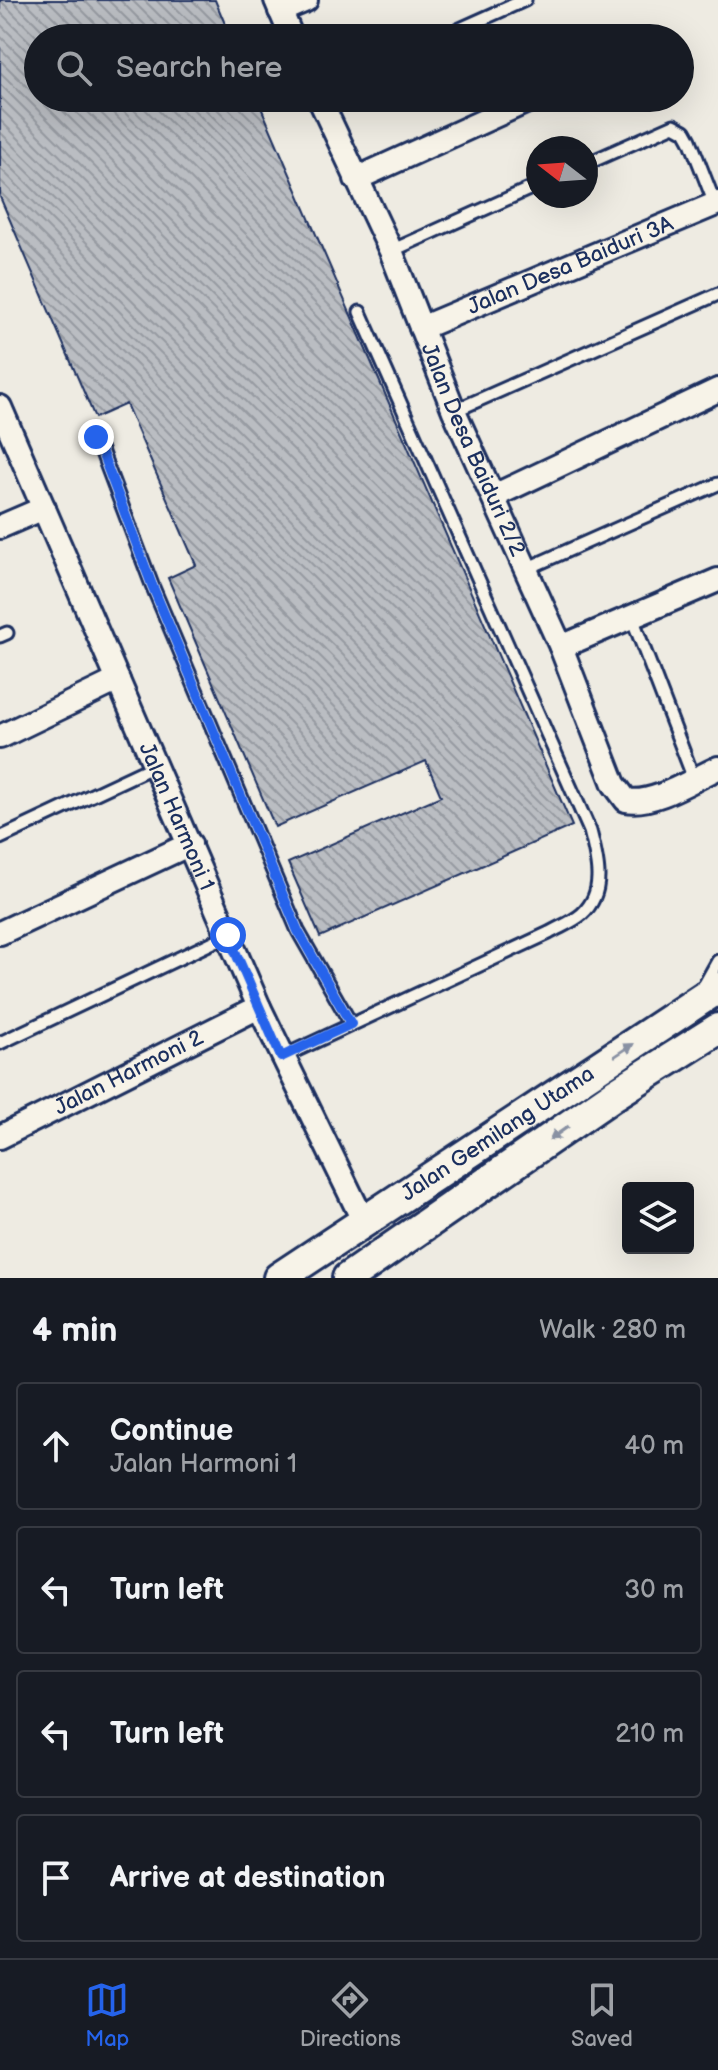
<!DOCTYPE html>
<html lang="en">
<head>
<meta charset="utf-8">
<style>
  body { margin:0; font-family:"Balsamiq Sans",sans-serif; background:#242831; color:#f1f3f6 }
  .controls { position:absolute; right:24px; bottom:24px; display:grid; overflow:hidden; border-radius:8px; box-shadow:0 8px 32px #0002 }
  .controls button { width:72px; height:72px; display:grid; place-items:center; padding:0; border:0; border-bottom:2px solid #363941; background:#171b24; color:#f1f3f6; font:40px sans-serif }
  .compass { position:absolute; left:526px; top:136px; width:72px; height:72px; border-radius:50%; background:#171b24; box-shadow:0 8px 32px #0002; rotate:287deg }
  .stop { position:absolute; width:24px; height:24px; margin:-18px; border:6px solid #2563eb; border-radius:50%; background:#fff }
  .stop.end { background:#2563eb; border-color:#fff; box-shadow:0 2px 8px #0008 }
  .list { margin:0; padding:0; list-style:none }
  h2 { display:flex; justify-content:space-between; align-items:center; height:104px; margin:0; padding:0 32px; font-size:34px }
  h2 small { font-size:26px; font-weight:400; color:#9ea1a6 }
  .list li { display:grid; grid-template-columns:52px 1fr auto; gap:24px; align-items:center; box-sizing:border-box; height:128px; margin:0 16px 16px; padding:0 16px; border:2px solid #363941; border-radius:8px }
  .list b { display:block; font-size:30px; white-space:nowrap }
  .list p { margin:0; font-size:26px; white-space:nowrap; color:#9ea1a6 }
  .list em { font-size:26px; font-style:normal; color:#9ea1a6 }
  .icon { flex:none; width:44px; height:44px; fill:none; stroke:currentColor; stroke-width:2; stroke-linecap:round; stroke-linejoin:round }
  .map { position:relative; flex:none; width:718px; height:1278px; overflow:hidden }
  .search { position:absolute; background:#171b24; box-shadow:0 8px 32px #0002; left:24px; right:24px; top:24px; height:88px; display:flex; align-items:center; gap:20px; box-sizing:border-box; padding:0 28px; border-radius:44px; color:#9ea1a6; font-size:30px }
  .sheet { height:680px; background:#171b24 }
  nav { display:flex; justify-content:space-around; align-items:center; box-sizing:border-box; height:112px; border-top:2px solid #363941; background:#171b24; font-size:22px; color:#9ea1a6 }
  nav a { display:grid; justify-items:center; gap:4px }
  nav .on { color:#2563eb }
  .map>svg:first-child { display:block }
</style>
</head>
<body>
<div class="map">
<svg width="718" height="1278" viewBox="0 0 718 1278">
  <defs>
    <pattern id="building-back-hatch" width="6" height="6" patternUnits="userSpaceOnUse" patternTransform="scale(2)"><rect width="6" height="6" fill="#babdc2"/><path d="M-1 5l2 2M0 0l6 6M5-1l2 2" fill="none" stroke="#969aa1"/></pattern>
  </defs>
  <rect width="100%" height="100%" fill="#eeebe2"/>
  <filter id="ink" filterUnits="userSpaceOnUse"><feTurbulence type="fractalNoise" baseFrequency=".0125" numOctaves="2"/><feDisplacementMap in="SourceGraphic" scale="16" xChannelSelector="R" yChannelSelector="G"/><feConvolveMatrix kernelMatrix="1 2 1 2 8 2 1 2 1" color-interpolation-filters="sRGB"/></filter>
  <g filter="url(#ink)">
    <path fill="url(#building-back-hatch)" stroke="#1b2f5e" stroke-width="2" d="M 0,0 L 215,0 L 231,38 L 38,38 L 38,98 L 257,98 L 572,826 L 320,937 L 288,863 L 441,796 L 426,761 L 275,827 L 168,578 L 196,565 L 126,404 L 95,418 L 0,197 Z"/>
    <g fill="none" stroke-linecap="round" stroke-linejoin="round">
      <defs>
        <path id="service" d="M 440,38 L 525,0
          M 586,164 L 674,125 L 685,131 L 690,140 L 715,204
          M 391,251 L 538,185
          M 454,411 L 718,294
          M 96,437 L 152,585 L 298,931 L 351,1024
          M 526,569 L 718,484
          M 631,615 L 694,779
          M 0,636 L 7,633
          M 0,838 L 154,766
          M 704,986 L 718,961
          M 0,1043 L 228,935
          M 282,1057 L 549,933 C 559,927 573,922 582,914 C 607,891 597,859 590,831 L 360,312"/>
        <g id="minor">
          <path d="M 276,0 L 292,38"/>
          <path d="M 280,11 L 306,0"/>
          <path id="s1" d="M 319,98 L 391,251 L 454,411 L 561,647 L 614,784 L 626,800 C 653,806 693,779 718,768"/>
          <path d="M 356,179 L 534,98"/>
          <path id="s2" d="M 421,328 L 718,203"/>
          <path id="s3" d="M 0,407 L 259,1007 L 364,1222"/>
          <path d="M 494,496 L 718,390"/>
          <path d="M 0,527 L 44,508"/>
          <path d="M 561,647 L 718,580"/>
          <path d="M 0,737 L 118,680"/>
          <path d="M 0,933 L 190,844"/>
          <path id="s4" d="M 0,1137 L 259,1007"/>
        </g>
        <g id="secondary">
          <path id="s5" d="M 279,1278 L 718,988"/>
          <path d="M 348,1278 L 615,1094 L 718,1029"/>
        </g>
      </defs>
      <use href="#service" stroke="#1b2f5e" stroke-width="17"/>
      <use href="#minor" stroke="#1b2f5e" stroke-width="28"/>
      <use href="#secondary" stroke="#1b2f5e" stroke-width="36"/>
      <use href="#service" stroke="#f7f3e8" stroke-width="11"/>
      <use href="#minor" stroke="#f7f3e8" stroke-width="22"/>
      <use href="#secondary" stroke="#f7f3e8" stroke-width="30"/>
    </g>
    <defs><path id="oneway-solid" d="M-6-.8H1V-3.2L6.5 0L1 3.2V.8H-6Z" transform="scale(2)"/></defs>
    <g fill="#8991a3">
      <use href="#oneway-solid" transform="translate(624 1050) rotate(-33)"/>
      <use href="#oneway-solid" transform="translate(559 1133) rotate(145)"/>
    </g>
  </g>
  <g fill="none" stroke-linecap="round" stroke-linejoin="round" filter="url(#ink)">
    <path stroke="#2563eb" stroke-width="10" d="M 96,437 L 152,585 L 298,931 L 351,1024 L 281,1057 L 228,935"/>
  </g>
  <g text-anchor="middle" dominant-baseline="central" stroke-width="6" stroke-linejoin="round" paint-order="stroke">
    <g font-size="22" fill="#1b2f5e" stroke="#f7f3e8">
      <text stroke="none"><textPath href="#s2" startOffset="162">Jalan Desa Baiduri 3A</textPath></text>
      <text stroke="none"><textPath href="#s1" startOffset="384">Jalan Desa Baiduri 2/2</textPath></text>
      <text stroke="none"><textPath href="#s3" startOffset="446">Jalan Harmoni 1</textPath></text>
      <text stroke="none"><textPath href="#s4" startOffset="144">Jalan Harmoni 2</textPath></text>
      <text stroke="none"><textPath href="#s5" startOffset="262">Jalan Gemilang Utama</textPath></text>
    </g>
  </g>
</svg>
<div class="controls">
<button><svg class="icon" aria-label="layers" viewBox="0 0 24 24"><path d="M12 4l9 5-9 5-9-5zM3 14l9 5 9-5"/></svg></button>
</div>
<svg class="compass" viewBox="-18 -18 36 36"><path d="M0-13l5 13h-10z" fill="#e53935"/><path d="M0 13l5-13h-10z" fill="#9ea1a6"/></svg>
<div class="stop" style="left:228px;top:935px"></div>
<div class="stop end" style="left:96px;top:437px"></div>
<div class="search"><svg class="icon" aria-label="search" viewBox="0 0 24 24"><circle cx="10" cy="10" r="6"/><path d="M15 15l6 6"/></svg>Search here</div>
</div>
<section class="sheet">
<h2>4 min<small>Walk · 280 m</small></h2>
<ul class="list">
<li><svg class="icon" aria-label="ahead" viewBox="0 0 24 24"><path d="M12 20V5M6 11l6-6 6 6"/></svg><div><b>Continue</b><p>Jalan Harmoni 1</p></div><em>40 m</em></li>
<li><svg class="icon" aria-label="left" viewBox="0 0 24 24"><path d="M17 20v-9H6M10 6l-5 5 5 5"/></svg><div><b>Turn left</b></div><em>30 m</em></li>
<li><svg class="icon" aria-label="left" viewBox="0 0 24 24"><path d="M17 20v-9H6M10 6l-5 5 5 5"/></svg><div><b>Turn left</b></div><em>210 m</em></li>
<li><svg class="icon" aria-label="arrive" viewBox="0 0 24 24"><path d="M6 21V4h12l-3 4 3 4H6"/></svg><div><b>Arrive at destination</b></div></li>
</ul>
</section>
<nav>
<a class="on"><svg class="icon" aria-label="map" viewBox="0 0 24 24"><path d="M3 6l6-2 6 2 6-2v14l-6 2-6-2-6 2zM9 4v14M15 6v14"/></svg>Map</a>
<a><svg class="icon" aria-label="directions" viewBox="0 0 24 24"><path d="M12 3l9 9-9 9-9-9zM9 14v-3h6M13 9l2 2-2 2"/></svg>Directions</a>
<a><svg class="icon" aria-label="saved" viewBox="0 0 24 24"><path d="M7 4h10v16l-5-4-5 4z"/></svg>Saved</a>
</nav>
</body>
</html>
